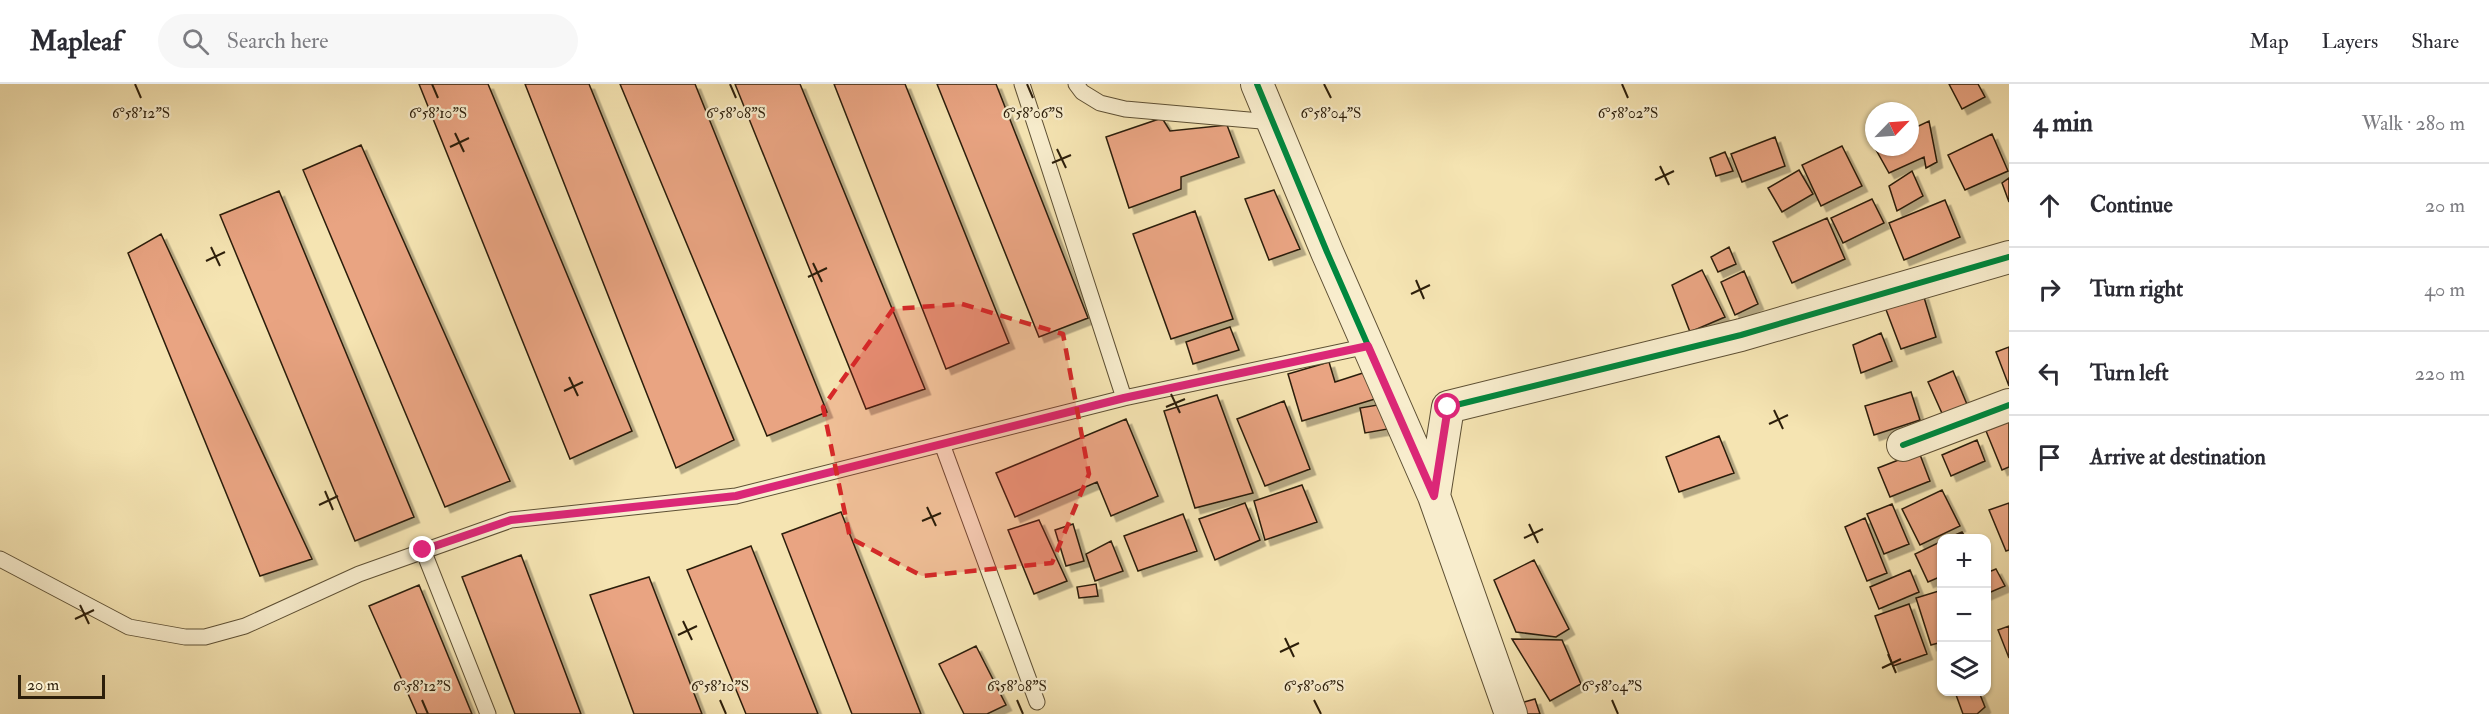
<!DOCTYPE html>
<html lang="en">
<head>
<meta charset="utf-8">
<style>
  body { margin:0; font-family:"IM FELL Double Pica",serif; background:#f7f7f7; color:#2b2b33 }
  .controls { position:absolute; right:18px; bottom:18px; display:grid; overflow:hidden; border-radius:12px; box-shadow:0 2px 4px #0004 }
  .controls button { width:54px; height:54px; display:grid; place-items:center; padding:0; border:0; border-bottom:2px solid #e1e1e2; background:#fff; color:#2b2b33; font:30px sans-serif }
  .compass { position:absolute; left:1865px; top:18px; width:54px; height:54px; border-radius:50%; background:#fff; box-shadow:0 2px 4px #0004; rotate:65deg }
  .scale { position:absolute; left:18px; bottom:15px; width:87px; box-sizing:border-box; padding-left:6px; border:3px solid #2c1e0a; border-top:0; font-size:16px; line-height:21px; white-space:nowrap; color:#2c1e0a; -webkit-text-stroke:4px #f8edcd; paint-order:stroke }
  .stop { position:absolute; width:18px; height:18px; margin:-14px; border:4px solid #db2777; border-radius:50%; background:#fff }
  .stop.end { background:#db2777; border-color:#fff; box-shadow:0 2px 6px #0008 }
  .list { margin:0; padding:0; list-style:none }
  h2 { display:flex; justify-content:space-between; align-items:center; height:78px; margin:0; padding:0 24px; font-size:26px }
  h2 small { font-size:20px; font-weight:400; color:#7c7c81 }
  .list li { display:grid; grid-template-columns:39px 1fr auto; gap:18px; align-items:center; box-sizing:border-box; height:84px; padding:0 24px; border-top:2px solid #e1e1e2 }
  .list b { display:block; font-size:22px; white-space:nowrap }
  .list em { font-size:20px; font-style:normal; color:#7c7c81 }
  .icon { flex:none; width:33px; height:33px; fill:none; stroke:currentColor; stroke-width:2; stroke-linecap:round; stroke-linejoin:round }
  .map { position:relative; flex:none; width:2009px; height:630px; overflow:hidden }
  header { display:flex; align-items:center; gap:36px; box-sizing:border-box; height:84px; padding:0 30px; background:#fff; border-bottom:2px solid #e1e1e2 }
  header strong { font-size:28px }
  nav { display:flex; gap:33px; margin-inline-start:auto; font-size:21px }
  .search { width:420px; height:54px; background:#f7f7f7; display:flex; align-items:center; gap:15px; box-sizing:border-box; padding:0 21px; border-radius:33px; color:#7c7c81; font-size:22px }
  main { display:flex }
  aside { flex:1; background:#fff }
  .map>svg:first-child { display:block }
</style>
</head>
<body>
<header>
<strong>Mapleaf</strong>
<div class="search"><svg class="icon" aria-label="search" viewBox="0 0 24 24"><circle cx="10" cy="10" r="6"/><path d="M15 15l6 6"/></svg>Search here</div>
<nav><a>Map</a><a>Layers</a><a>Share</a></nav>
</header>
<main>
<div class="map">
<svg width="2009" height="630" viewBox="0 0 2009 630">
  <defs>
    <filter id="shadow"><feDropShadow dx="5.5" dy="5.5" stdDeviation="0" flood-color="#0004"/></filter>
  </defs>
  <rect width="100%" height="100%" fill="#f5e4b2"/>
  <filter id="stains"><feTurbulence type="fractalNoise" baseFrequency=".00333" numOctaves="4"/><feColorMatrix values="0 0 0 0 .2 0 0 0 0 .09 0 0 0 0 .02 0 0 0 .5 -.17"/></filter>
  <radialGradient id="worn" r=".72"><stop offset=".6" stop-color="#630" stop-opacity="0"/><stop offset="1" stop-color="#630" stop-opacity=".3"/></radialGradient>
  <path fill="#e9a482" stroke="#2c1e0a" stroke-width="1.5" filter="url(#shadow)" d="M 419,0 L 488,0 L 632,347 L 570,375 Z
    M 525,0 L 589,0 L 734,356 L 676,384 Z
    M 620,0 L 695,0 L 827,328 L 767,352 Z
    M 735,0 L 800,0 L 925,305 L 866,325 Z
    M 834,0 L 905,0 L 1009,259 L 946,285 Z
    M 937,0 L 996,0 L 1088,234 L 1039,253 Z
    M 1949,0 L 1978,0 L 1985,13 L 1962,25 Z
    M 1162,34 L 1170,47 L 1227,41 L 1239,73 L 1181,93 L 1181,105 L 1129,124 L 1106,53 Z
    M 1929,37 L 1937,78 L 1926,84 L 1924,73 L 1889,89 L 1875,64 L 1910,63 L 1910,46 Z
    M 1992,50 L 2008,87 L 1965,106 L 1948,71 Z
    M 1775,53 L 1785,82 L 1742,98 L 1731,70 Z
    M 361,61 L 510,397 L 445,423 L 303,86 Z
    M 1842,62 L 1862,102 L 1821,122 L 1802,81 Z
    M 1725,68 L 1733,87 L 1716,92 L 1710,74 Z
    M 1799,86 L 1813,110 L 1782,128 L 1768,104 Z
    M 1912,87 L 1923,112 L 1897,127 L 1889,102 Z
    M 2009,94 L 2009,118 L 2002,99 Z
    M 1274,106 L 1300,165 L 1269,176 L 1245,115 Z
    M 279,107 L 414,433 L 355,457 L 220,131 Z
    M 1872,115 L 1884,139 L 1843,159 L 1831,134 Z
    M 1945,116 L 1960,153 L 1904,176 L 1889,139 Z
    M 1195,127 L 1233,235 L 1171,255 L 1133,150 Z
    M 1827,134 L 1845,175 L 1792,199 L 1773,158 Z
    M 161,150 L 312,475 L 260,492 L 128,169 Z
    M 1729,163 L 1736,180 L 1718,188 L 1711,173 Z
    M 1702,186 L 1725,233 L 1690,248 L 1672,201 Z
    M 1744,187 L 1758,220 L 1735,231 L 1721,198 Z
    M 1923,210 L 1936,253 L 1901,265 L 1885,223 Z
    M 1230,243 L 1239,266 L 1193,280 L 1186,258 Z
    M 1881,249 L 1892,277 L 1861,289 L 1853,261 Z
    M 2009,263 L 2009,302 L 1996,268 Z
    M 1329,278 L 1335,298 L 1366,288 L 1375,315 L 1302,337 L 1288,290 Z
    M 1953,287 L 1969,325 L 1945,336 L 1928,298 Z
    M 1911,308 L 1920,336 L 1874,351 L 1865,322 Z
    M 1217,311 L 1253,409 L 1195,424 L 1164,327 Z
    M 1284,317 L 1310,385 L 1265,402 L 1237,335 Z
    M 1383,320 L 1388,345 L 1365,349 L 1360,324 Z
    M 1126,335 L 1158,412 L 1111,432 L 1097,398 L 1015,433 L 996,389 Z
    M 2009,337 L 2009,383 L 2002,386 L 1986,347 Z
    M 1719,352 L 1734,389 L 1679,408 L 1666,373 Z
    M 1977,356 L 1985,377 L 1951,392 L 1942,371 Z
    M 1919,368 L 1930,397 L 1890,413 L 1878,384 Z
    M 1302,401 L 1317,438 L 1265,456 L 1254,417 Z
    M 1942,406 L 1960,442 L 1920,461 L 1902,425 Z
    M 1245,419 L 1260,456 L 1215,476 L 1199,435 Z
    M 2009,419 L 2009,466 L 2006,467 L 1989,426 Z
    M 1892,420 L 1909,460 L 1884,470 L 1867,430 Z
    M 841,428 L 921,630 L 852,630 L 782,450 Z
    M 1183,430 L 1197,467 L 1138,487 L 1124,452 Z
    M 1865,434 L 1887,489 L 1867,497 L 1845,443 Z
    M 1039,436 L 1067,497 L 1034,510 L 1008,446 Z
    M 1073,440 L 1084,477 L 1066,482 L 1055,446 Z
    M 1962,448 L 1966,454 L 1948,454 Z
    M 1111,457 L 1123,487 L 1095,497 L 1086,470 Z
    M 1942,457 L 1942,492 L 1928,498 L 1915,470 Z
    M 751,462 L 818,630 L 746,630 L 687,486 Z
    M 521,471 L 581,630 L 515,630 L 462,493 Z
    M 1534,476 L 1569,545 L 1556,553 L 1516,548 L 1494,496 Z
    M 1996,485 L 2005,502 L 1986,510 L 1986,489 Z
    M 1910,486 L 1919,508 L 1879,525 L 1870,503 Z
    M 649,493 L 702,630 L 634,630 L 590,511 Z
    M 1096,500 L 1098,512 L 1079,514 L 1077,503 Z
    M 419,501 L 472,630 L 417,630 L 369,522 Z
    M 1942,506 L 1942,558 L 1931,561 L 1916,514 Z
    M 1909,520 L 1927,570 L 1893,582 L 1875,532 Z
    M 2009,542 L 2009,574 L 1998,546 Z
    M 1512,555 L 1562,556 L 1581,600 L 1550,617 Z
    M 976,562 L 1006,621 L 987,630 L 964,630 L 939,580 Z
    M 1955,608 L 1979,608 L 1985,623 L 1977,630 L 1963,630 Z
    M 1535,615 L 1540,630 L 1519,630 L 1517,620 Z"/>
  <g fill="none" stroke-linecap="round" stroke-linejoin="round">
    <defs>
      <path id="lane" d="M 1076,0 L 1082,8 L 1100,19 L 1125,25 L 1273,38
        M 1124,314 L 1368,262
        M 942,360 L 1037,618
        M 423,466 L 488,630
        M 0,475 L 129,543 L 185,553 L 205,553 L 245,542 L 359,490 L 511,436 L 736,412 L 1124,314 L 1022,0"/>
      <path id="street" d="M 1257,0 L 1327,168 L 1434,412 L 1448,323 L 1741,251 L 2009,173
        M 1903,361 L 2009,321
        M 1434,412 L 1511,630"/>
    </defs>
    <use href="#lane" stroke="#5e5034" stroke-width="17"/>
    <use href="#street" stroke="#5e5034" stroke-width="34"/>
    <use href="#lane" stroke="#f8edcd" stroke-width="15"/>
    <use href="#street" stroke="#f8edcd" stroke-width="32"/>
    <defs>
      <path id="cycleway" d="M 1257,0 L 1327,168 L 1434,412 L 1448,323 L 1741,251 L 2009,173
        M 1903,361 L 2009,321"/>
    </defs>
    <use href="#cycleway" stroke="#f8edcd" stroke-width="10"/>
    <use href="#cycleway" stroke="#00873e" stroke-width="6"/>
  </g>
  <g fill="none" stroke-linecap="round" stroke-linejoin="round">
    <path stroke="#db2777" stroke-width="8" d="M 423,466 L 511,436 L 736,412 L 1124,314 L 1368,262 L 1434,412 L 1448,323"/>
  </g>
  <path fill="#d62828" fill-opacity="0.2" stroke="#d62828" stroke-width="4.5" stroke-dasharray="12 8" stroke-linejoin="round" d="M 962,220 L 1063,250 L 1089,390 L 1052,479 L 922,492 L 850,454 L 823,323 L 893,225 Z"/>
  <path fill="none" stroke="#2c1e0a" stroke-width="2" d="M 135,0 L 141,14M 432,0 L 438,14M 730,0 L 736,14M 1027,0 L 1033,14M 1324,0 L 1331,14M 1622,0 L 1628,14M 455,49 L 464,68M 450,63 L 469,54M 1057,65 L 1066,84M 1052,79 L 1071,71M 1660,82 L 1669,101M 1655,96 L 1674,87M 211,163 L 220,182M 206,177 L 225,168M 813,179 L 822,198M 808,193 L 827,184M 1416,196 L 1424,215M 1411,210 L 1430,201M 569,293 L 578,312M 564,307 L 583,298M 1171,310 L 1180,329M 1166,323 L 1185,315M 1774,326 L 1783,345M 1769,340 L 1788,331M 325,407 L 333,426M 319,421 L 338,412M 927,423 L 936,442M 922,437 L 941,429M 1529,440 L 1538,459M 1524,454 L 1543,445M 80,521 L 89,540M 75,535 L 94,526M 683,537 L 692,556M 678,551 L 697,542M 1285,554 L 1294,573M 1280,568 L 1299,559M 1888,570 L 1896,589M 1882,584 L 1901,575M 422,616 L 428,630M 720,616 L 726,630M 1017,616 L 1023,630M 1314,616 L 1321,630M 1612,616 L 1618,630"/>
  <g font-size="15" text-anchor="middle" fill="#2c1e0a" stroke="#f8edcd" stroke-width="4.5" stroke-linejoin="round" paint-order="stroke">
    <text x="141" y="34">6°58'12"S</text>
    <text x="438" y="34">6°58'10"S</text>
    <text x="736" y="34">6°58'08"S</text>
    <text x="1033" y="34">6°58'06"S</text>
    <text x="1331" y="34">6°58'04"S</text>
    <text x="1628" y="34">6°58'02"S</text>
    <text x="422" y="607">6°58'12"S</text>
    <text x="720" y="607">6°58'10"S</text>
    <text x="1017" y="607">6°58'08"S</text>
    <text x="1314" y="607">6°58'06"S</text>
    <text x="1612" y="607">6°58'04"S</text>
  </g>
  <rect width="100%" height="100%" filter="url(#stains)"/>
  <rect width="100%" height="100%" fill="url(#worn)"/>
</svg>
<div class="controls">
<button>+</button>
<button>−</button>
<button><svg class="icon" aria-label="layers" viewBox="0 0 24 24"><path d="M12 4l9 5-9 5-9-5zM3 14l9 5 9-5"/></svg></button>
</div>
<svg class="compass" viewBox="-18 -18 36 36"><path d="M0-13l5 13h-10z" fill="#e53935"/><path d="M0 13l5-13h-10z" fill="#7c7c81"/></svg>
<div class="scale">20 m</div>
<div class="stop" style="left:1448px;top:323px"></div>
<div class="stop end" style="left:423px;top:466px"></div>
</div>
<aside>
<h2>4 min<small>Walk · 280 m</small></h2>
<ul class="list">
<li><svg class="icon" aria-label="ahead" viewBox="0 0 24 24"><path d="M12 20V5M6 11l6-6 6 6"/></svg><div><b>Continue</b></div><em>20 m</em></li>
<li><svg class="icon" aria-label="right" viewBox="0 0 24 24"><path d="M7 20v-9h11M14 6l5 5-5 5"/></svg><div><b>Turn right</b></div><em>40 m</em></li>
<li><svg class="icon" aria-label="left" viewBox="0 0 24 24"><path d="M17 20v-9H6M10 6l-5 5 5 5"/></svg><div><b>Turn left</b></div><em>220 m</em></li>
<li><svg class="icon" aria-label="arrive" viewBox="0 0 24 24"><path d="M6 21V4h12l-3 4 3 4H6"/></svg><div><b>Arrive at destination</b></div></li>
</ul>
</aside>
</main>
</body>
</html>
